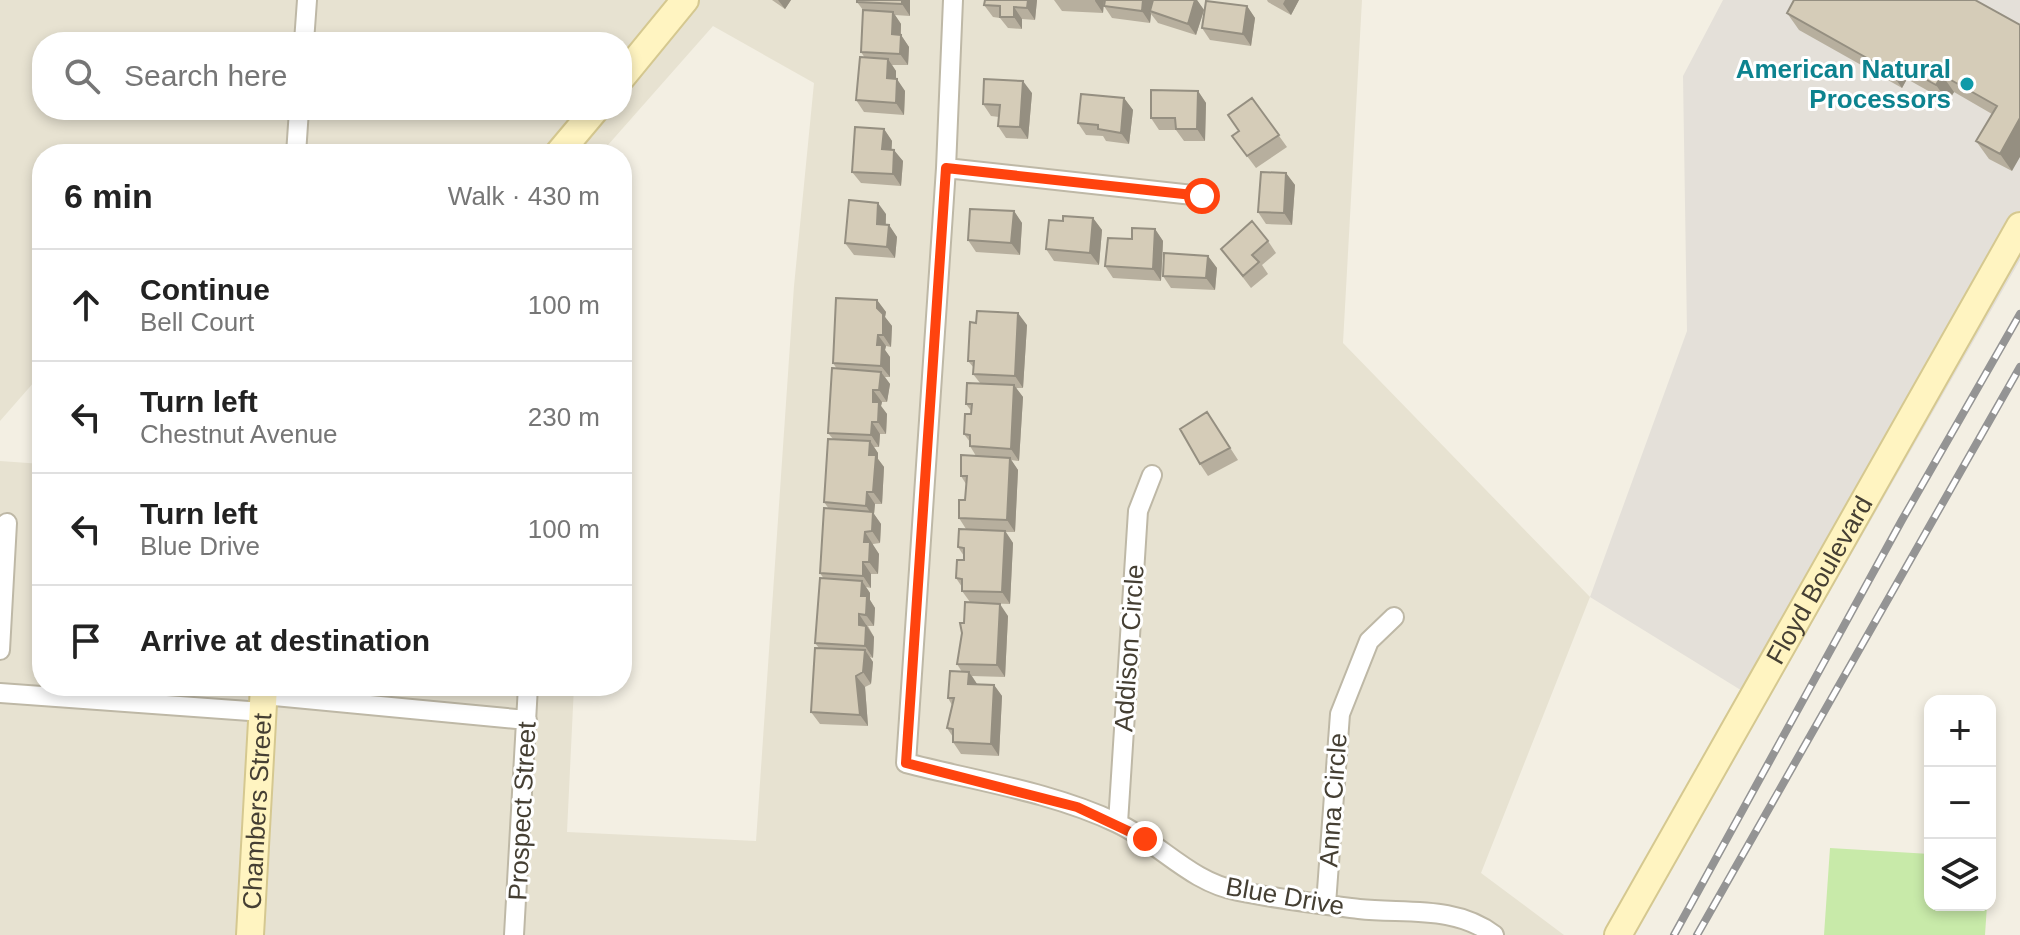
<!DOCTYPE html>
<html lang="en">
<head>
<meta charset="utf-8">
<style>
  body { margin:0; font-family:Helvetica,sans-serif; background:#f6f6f6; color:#222 }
  .controls { position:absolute; right:24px; bottom:24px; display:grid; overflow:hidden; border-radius:16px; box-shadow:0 4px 12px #0003 }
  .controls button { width:72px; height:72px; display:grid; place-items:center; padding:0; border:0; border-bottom:2px solid #e0e0e0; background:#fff; color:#222; font:40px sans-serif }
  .stop { position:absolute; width:24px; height:24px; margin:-18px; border:6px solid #ff430e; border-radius:50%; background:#fff }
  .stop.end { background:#ff430e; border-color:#fff; box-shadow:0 2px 8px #0008 }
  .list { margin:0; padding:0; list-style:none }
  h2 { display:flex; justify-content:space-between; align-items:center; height:104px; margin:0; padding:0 32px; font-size:34px }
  h2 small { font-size:26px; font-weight:400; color:#767676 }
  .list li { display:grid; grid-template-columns:52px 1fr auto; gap:24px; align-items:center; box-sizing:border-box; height:112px; padding:0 32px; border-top:2px solid #e0e0e0 }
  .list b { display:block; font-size:30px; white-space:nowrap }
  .list p { margin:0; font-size:26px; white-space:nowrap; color:#767676 }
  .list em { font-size:26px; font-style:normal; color:#767676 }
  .icon { flex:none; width:44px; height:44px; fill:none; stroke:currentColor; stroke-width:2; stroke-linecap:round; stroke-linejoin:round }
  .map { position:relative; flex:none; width:2020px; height:935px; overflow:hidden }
  .search { position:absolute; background:#fff; box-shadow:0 4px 12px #0003; left:32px; top:32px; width:600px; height:88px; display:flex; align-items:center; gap:20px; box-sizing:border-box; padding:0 28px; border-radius:32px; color:#767676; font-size:30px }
  .panel { position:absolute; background:#fff; box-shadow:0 4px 12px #0003; left:32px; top:144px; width:600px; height:552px; border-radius:32px }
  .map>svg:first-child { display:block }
</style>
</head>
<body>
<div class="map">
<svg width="2020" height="935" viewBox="0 0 2020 935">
  <rect width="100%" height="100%" fill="#f3efe3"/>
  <path fill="#e7e2d1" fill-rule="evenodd" d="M 0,0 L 1362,0 L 1343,343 L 1590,597 L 1481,873 L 1564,935 L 0,935 L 0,461 L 42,464 L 42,686 L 574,686 L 567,832 L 756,841 L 794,286 L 814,83 L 713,26 L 600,154 L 42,154 L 42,373 L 0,421 ZM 42,42 L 622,42 L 622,110 L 42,110 Z"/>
  <path fill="#e4e0d9" d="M 1723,0 L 2020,0 L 2020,260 L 1765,705 L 1590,597 L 1687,331 L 1683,76 Z"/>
  <path fill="#c8eaa9" d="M 1830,848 L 1930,854 L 1930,905 L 1987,905 L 1985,935 L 1824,935 Z"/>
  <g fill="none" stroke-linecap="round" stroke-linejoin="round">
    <defs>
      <path id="minor" d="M 953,0 L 946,168 L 906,763 C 976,781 1052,792 1117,823 C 1160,843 1190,882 1238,891 C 1277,899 1319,904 1359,909 C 1404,914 1455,905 1494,935
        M 304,42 L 307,0
        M 296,154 L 299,110
        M 946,168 L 1202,196
        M 0,650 L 7,523
        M 0,693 L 263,712
        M 264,695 L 527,720
        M 1118,823 L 1138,511 L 1152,475
        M 1326,904 L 1340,714 L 1369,641 L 1394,617
        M 514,935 L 528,686"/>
      <g id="secondary">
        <path d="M 622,77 L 685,0"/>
        <path d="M 558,154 L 595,110"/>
        <path id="s1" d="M 250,935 L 264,686"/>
        <path id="s2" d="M 1618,935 L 2020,226"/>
      </g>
    </defs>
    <use href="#minor" stroke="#beb8a6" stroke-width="22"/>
    <use href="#secondary" stroke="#d5c890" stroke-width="30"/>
    <use href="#minor" stroke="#fff" stroke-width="18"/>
    <use href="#secondary" stroke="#fff4c1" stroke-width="26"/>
    <defs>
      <path id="rail" d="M 1674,935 L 1902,520 L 2020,314
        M 1697,935 L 2020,367"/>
    </defs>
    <use href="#rail" stroke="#949494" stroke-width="8"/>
    <use href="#rail" stroke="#fff" stroke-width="5" stroke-dasharray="15" stroke-linecap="butt"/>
  </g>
  <path fill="#b7af9e" d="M 772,0 L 791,0 L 785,9 Z
    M 910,0 L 910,16 L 895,15 L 901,24 L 901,35 L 909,47 L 908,65 L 892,65 L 896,71 L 896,79 L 905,91 L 904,115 L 864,112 L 856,100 L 865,58 L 861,52 L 863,10 L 857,2 Z
    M 985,0 L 1037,0 L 1035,20 L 1022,19 L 1022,29 L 1008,28 L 1000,18 L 993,17 L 984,5 Z
    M 1054,0 L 1104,0 L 1103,13 L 1062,11 Z
    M 1153,0 L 1197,0 L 1204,10 L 1196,35 L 1158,23 L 1151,14 L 1150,23 L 1112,18 L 1104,6 Z
    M 1267,0 L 1299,0 L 1291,15 L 1268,2 Z
    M 1975,0 L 2012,171 L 1989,159 L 1976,141 L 1992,114 L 1954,92 L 1948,102 L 1907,79 L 1902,88 L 1799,30 L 1787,13 Z
    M 1247,6 L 1255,18 L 1251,46 L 1210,40 L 1202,28 Z
    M 1198,91 L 1206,103 L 1205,141 L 1184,141 L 1176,130 L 1159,130 L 1151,118 Z
    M 1032,93 L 1028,139 L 1006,138 L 998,126 L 999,117 L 991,116 L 983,104 Z
    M 1124,98 L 1133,110 L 1129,144 L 1106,141 L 1103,136 L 1086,135 L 1078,123 Z
    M 1252,98 L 1287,147 L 1256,168 L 1232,136 L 1239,131 Z
    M 884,129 L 892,141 L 891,150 L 903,161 L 901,186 L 861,183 L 852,172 Z
    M 1286,173 L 1295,185 L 1292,225 L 1266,224 L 1258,212 Z
    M 1014,211 L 1022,223 L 1020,255 L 976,252 L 968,240 Z
    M 886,214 L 886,225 L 889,225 L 897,237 L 895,258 L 854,255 L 845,243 Z
    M 1093,218 L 1102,230 L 1099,265 L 1054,261 L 1046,249 L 1063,221 Z
    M 1155,229 L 1163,241 L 1161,281 L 1113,278 L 1105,266 L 1132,239 Z
    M 1268,241 L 1276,253 L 1262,265 L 1268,274 L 1251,288 L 1221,249 Z
    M 1208,256 L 1217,268 L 1215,290 L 1171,288 L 1163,276 Z
    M 877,300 L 886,312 L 885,317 L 892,326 L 891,347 L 886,346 L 885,350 L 890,357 L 890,377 L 885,377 L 890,384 L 887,402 L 882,402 L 881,406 L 887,414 L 886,434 L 880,434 L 879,447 L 874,447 L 878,453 L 878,459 L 884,467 L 882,504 L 875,504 L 874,514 L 881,524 L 880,543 L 873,544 L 873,546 L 879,554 L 878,574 L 871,574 L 871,588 L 866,587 L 870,593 L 870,600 L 875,608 L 874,626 L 868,626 L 874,637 L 873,658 L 870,657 L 873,662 L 871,684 L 865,687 L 868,726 L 820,724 L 811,712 L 819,648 L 815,643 L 824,579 L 820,573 L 829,509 L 824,502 L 833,439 L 828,433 L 837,369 L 833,363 Z
    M 1027,325 L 1023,388 L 1016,388 L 1023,397 L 1019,461 L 1011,460 L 1018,470 L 1015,532 L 1006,532 L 1013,543 L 1010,604 L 980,603 L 1008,616 L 1005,677 L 972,676 L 977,684 L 994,685 L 1002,696 L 999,756 L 961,754 L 953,742 L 953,737 L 947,728 L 952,705 L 948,698 L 962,672 L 957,664 L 964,623 L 970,602 L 962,591 L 962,587 L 956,578 L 964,560 L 964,556 L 958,547 L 966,529 L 959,518 L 965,500 L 966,484 L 961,476 L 976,456 L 970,446 L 970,442 L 964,434 L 971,414 L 972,412 L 966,404 L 980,383 L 973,374 L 974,368 L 968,361 Z
    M 1207,412 L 1238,460 L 1208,476 L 1200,464 Z"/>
  <path fill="#958f81" d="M 778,0 L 791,0 L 785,9 Z
    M 902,0 L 910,0 L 910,16 L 902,4 Z
    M 1028,0 L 1037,0 L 1035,20 L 1027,8 Z
    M 1095,0 L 1104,0 L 1103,13 L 1095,1 Z
    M 1143,0 L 1153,0 L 1150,11 L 1151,14 L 1150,23 L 1142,11 Z
    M 1195,0 L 1197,0 L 1204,10 L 1196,35 L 1188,24 Z
    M 1285,0 L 1299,0 L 1291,15 L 1283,4 Z
    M 1247,6 L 1255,18 L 1251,46 L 1243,34 Z
    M 1014,7 L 1022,19 L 1022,29 L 1014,17 Z
    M 893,12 L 901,24 L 900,46 L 892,34 Z
    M 901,35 L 909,47 L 908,65 L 900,54 Z
    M 888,59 L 896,71 L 896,90 L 887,78 Z
    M 1895,62 L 1907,79 L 1902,88 L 1890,71 Z
    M 1942,75 L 1954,92 L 1948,102 L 1936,85 Z
    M 897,79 L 905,91 L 904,115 L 896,103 Z
    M 1023,81 L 1032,93 L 1028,139 L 1020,127 Z
    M 1198,91 L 1206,103 L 1205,141 L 1197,129 Z
    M 1124,98 L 1133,110 L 1129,144 L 1121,133 Z
    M 2020,118 L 2020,157 L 2012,171 L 2000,154 Z
    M 884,129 L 892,141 L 891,161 L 882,149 Z
    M 894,150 L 903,161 L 901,186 L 893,174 Z
    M 1286,173 L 1295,185 L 1292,225 L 1284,213 Z
    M 878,203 L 886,214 L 885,236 L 877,224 Z
    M 1014,211 L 1022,223 L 1020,255 L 1011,243 Z
    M 1093,218 L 1102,230 L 1099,265 L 1090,253 Z
    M 889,225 L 897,237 L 895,258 L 887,247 Z
    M 1155,229 L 1163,241 L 1161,281 L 1153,269 Z
    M 1208,256 L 1217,268 L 1215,290 L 1206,278 Z
    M 877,300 L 886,312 L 885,317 L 892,326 L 891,347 L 883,335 L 877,308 Z
    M 1018,313 L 1027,325 L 1023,388 L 1015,376 Z
    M 878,335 L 886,346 L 885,350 L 890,357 L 890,377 L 881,366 L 877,345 Z
    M 881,372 L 890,384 L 887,402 L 879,390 Z
    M 1014,385 L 1023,397 L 1019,461 L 1011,449 Z
    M 873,390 L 882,402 L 881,406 L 887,414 L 886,434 L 878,422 L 873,402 Z
    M 872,422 L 880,434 L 879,447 L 871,435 Z
    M 870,441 L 878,453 L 878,459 L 884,467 L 882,504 L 873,492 L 869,455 Z
    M 1010,458 L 1018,470 L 1015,532 L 1007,520 Z
    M 867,492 L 875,504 L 874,514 L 881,524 L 880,543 L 872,531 L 872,515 L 866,506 Z
    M 1005,531 L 1013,543 L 1010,604 L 1002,592 Z
    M 865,532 L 879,554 L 878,574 L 869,562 L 864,542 Z
    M 863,562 L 871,574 L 871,588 L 863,576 Z
    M 862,581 L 870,593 L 870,600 L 875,608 L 874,626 L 866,615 L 861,596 Z
    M 1000,604 L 1008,616 L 1005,677 L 997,665 Z
    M 859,614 L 874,637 L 873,658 L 865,646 L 859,625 Z
    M 865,650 L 873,662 L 871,684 L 863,672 Z
    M 969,672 L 977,684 L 968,684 Z
    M 856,676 L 865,687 L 868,726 L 860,715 Z
    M 994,685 L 1002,696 L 999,756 L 991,744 Z"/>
  <path fill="#d5ccb8" stroke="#958f81" stroke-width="2" d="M 857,0 L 902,0 L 902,4 L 857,2 Z
    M 985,0 L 1028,0 L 1027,8 L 1014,7 L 1014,17 L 1000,17 L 1000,6 L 984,5 Z
    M 1105,0 L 1143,0 L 1142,11 L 1104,6 Z
    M 1153,0 L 1195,0 L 1188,24 L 1150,11 Z
    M 1794,0 L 1975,0 L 2020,25 L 2020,118 L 2000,154 L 1976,141 L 1997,106 L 1942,75 L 1936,85 L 1895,62 L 1890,71 L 1787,13 Z
    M 1206,1 L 1247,6 L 1243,34 L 1202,28 Z
    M 863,10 L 893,12 L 892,34 L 901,35 L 900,54 L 861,52 Z
    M 860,57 L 888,59 L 887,78 L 897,79 L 896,103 L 856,100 Z
    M 984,79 L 1023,81 L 1020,127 L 998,126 L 1000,105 L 983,104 Z
    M 1151,90 L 1198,91 L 1197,129 L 1176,129 L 1175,118 L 1151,118 Z
    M 1081,94 L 1124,98 L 1121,133 L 1098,129 L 1098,125 L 1078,123 Z
    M 1252,98 L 1279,135 L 1247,156 L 1232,136 L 1239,131 L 1228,115 Z
    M 855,127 L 884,129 L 882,149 L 894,150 L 893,174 L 852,172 Z
    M 1261,172 L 1286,173 L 1284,213 L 1258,212 Z
    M 849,200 L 878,203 L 877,224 L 889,225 L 887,247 L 845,243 Z
    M 970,209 L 1014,211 L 1011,243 L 968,240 Z
    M 1063,216 L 1093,218 L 1090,253 L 1046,249 L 1049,220 L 1063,221 Z
    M 1252,221 L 1268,241 L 1252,255 L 1259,262 L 1243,276 L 1221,249 Z
    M 1132,228 L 1155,229 L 1153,269 L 1105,266 L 1108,238 L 1132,239 Z
    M 1164,253 L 1208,256 L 1206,278 L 1163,276 Z
    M 836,298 L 877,300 L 877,308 L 883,314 L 883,335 L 878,335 L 877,345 L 882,345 L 881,366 L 833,363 Z
    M 977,311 L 1018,313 L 1015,376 L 973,374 L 974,361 L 968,361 L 970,322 L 976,323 Z
    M 832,368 L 881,372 L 879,390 L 873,390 L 873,402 L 879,402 L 878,422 L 872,422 L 871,435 L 828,433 Z
    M 967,383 L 1014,385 L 1011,449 L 970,446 L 970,435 L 964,434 L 965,414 L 971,414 L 972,404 L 966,404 Z
    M 1207,412 L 1230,448 L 1200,464 L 1180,429 Z
    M 828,439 L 870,441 L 869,455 L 876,455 L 873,492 L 867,492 L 866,506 L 824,502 Z
    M 961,455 L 1010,458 L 1007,520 L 959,518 L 959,500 L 965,500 L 967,476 L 961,476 Z
    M 824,508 L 873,512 L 872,531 L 865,532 L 864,542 L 870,542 L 869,562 L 863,562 L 863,576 L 820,573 Z
    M 959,529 L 1005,531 L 1002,592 L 962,591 L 962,579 L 956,578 L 957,560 L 964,560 L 964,548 L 958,547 Z
    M 820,578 L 862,581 L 861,596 L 867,596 L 866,615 L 859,614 L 859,625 L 866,626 L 865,646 L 815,643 Z
    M 965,602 L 1000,604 L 997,665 L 957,664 L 962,633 L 960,623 L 964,623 Z
    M 815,648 L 865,650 L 863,672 L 856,676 L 860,715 L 811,712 Z
    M 950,671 L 969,672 L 968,684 L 994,685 L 991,744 L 953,742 L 953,729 L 947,728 L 954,698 L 948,698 Z"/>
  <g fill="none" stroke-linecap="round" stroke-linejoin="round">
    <path stroke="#ff430e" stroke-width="10" d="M 1145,839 L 1077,807 L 906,763 L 946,168 L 1202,196"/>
  </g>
  <circle fill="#0f9aa8" stroke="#fff" stroke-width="3" cx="1967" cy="84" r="8"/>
  <g text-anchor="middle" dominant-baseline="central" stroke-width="6" stroke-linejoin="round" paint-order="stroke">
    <g font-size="26" font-weight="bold" fill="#0d838f" stroke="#fff" text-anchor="end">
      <text x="1951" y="69">American Natural<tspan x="1951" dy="30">Processors</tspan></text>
    </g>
    <g font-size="26" fill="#453f33" stroke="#fff">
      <text stroke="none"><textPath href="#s2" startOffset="408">Floyd Boulevard</textPath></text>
      <text transform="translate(1129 648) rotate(-86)">Addison Circle</text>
      <text transform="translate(1333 800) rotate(-86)">Anna Circle</text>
      <text stroke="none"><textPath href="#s1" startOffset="124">Chambers Street</textPath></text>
      <text transform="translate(522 811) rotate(-87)">Prospect Street</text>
      <text transform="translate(1285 896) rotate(10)">Blue Drive</text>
    </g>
  </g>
</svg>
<div class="controls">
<button>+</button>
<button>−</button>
<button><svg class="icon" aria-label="layers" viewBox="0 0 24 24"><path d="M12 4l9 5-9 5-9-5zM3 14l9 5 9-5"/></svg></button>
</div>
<div class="stop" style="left:1202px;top:196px"></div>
<div class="stop end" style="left:1145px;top:839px"></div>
<div class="search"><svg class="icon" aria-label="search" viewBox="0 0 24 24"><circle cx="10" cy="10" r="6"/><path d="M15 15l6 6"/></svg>Search here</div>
<section class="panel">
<h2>6 min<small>Walk · 430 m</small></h2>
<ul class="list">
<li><svg class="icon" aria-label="ahead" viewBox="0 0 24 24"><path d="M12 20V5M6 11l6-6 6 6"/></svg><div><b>Continue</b><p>Bell Court</p></div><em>100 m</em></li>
<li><svg class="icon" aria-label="left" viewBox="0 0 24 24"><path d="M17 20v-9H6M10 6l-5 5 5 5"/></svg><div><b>Turn left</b><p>Chestnut Avenue</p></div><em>230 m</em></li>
<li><svg class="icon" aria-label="left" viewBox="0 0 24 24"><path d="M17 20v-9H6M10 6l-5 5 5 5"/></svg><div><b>Turn left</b><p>Blue Drive</p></div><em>100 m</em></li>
<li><svg class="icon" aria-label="arrive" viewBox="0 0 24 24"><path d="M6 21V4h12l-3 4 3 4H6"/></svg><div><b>Arrive at destination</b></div></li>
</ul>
</section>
</div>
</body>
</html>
